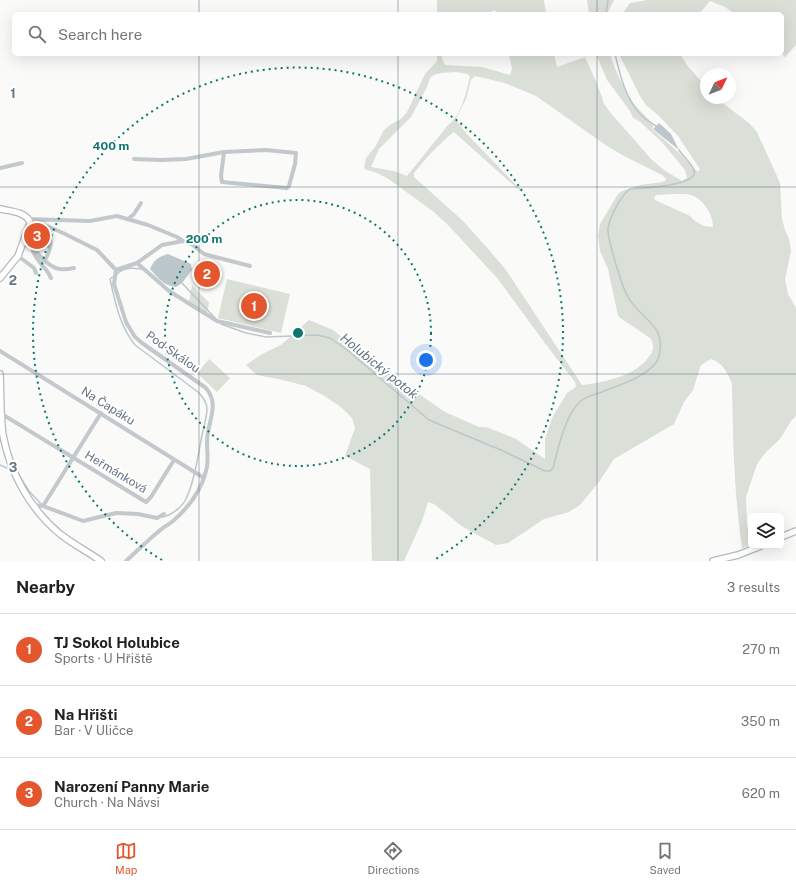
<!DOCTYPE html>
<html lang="en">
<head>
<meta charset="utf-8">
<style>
  body { margin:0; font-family:"Public Sans",sans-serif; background:#f6f6f6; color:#202124 }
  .controls { position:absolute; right:12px; bottom:12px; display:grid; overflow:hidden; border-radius:6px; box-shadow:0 4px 16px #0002 }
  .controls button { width:36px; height:36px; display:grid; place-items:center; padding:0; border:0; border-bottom:1px solid #e0e0e0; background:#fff; color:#202124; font:20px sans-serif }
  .compass { position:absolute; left:700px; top:68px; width:36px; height:36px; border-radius:50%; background:#fff; box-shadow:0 4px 16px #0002; rotate:47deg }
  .you { position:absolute; left:426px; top:360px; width:14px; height:14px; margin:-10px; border:3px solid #fff; border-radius:50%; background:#1a73e8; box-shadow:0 0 0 6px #1a73e833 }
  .badge { display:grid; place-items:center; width:26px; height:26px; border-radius:50%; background:#e4572e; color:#fff; font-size:13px; font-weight:700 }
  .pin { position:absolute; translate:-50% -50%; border:2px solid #fff; box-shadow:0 1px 4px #0006 }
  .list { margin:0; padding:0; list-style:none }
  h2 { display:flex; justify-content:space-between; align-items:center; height:52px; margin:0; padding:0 16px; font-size:17px }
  h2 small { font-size:13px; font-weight:400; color:#757577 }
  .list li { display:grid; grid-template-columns:26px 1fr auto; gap:12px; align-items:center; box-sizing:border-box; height:72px; padding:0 16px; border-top:1px solid #e0e0e0 }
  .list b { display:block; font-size:15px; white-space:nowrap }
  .list p { margin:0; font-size:13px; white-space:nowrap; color:#757577 }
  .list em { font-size:13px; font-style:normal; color:#757577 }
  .icon { flex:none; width:22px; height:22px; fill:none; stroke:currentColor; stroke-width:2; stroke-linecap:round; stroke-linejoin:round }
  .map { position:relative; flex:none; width:796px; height:561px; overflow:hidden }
  .search { position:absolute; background:#fff; box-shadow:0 4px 16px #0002; left:12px; right:12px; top:12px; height:44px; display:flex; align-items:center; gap:10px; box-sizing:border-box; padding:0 14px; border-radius:6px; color:#757577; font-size:15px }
  .sheet { height:268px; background:#fff }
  nav { display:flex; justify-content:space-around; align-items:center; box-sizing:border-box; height:56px; border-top:1px solid #e0e0e0; background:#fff; font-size:11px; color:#757577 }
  nav a { display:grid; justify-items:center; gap:2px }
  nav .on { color:#e4572e }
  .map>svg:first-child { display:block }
</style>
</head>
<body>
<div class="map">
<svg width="796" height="561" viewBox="0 0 796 561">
  <rect width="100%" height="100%" fill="#fafaf8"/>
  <path fill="#dadfd7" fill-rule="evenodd" d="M 437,0 L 544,0 L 546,14 L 499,14 L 494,10 L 488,14 L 437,14 Z
    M 587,0 L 614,0 L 607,14 L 589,14 Z
    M 647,0 L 796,0 L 796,45 L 785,57 L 782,54 L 782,14 L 735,14 L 725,7 L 710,1 L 699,14 L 622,14 L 630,3 Z
    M 437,54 L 441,54 L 443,61 L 445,65 L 482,67 L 510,75 L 512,69 L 509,54 L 554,54 L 557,67 L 585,57 L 595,79 L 602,97 L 603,102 L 609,111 L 651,159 L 664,170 L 682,181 L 687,178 L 685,170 L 662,142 L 639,121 L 633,118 L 630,111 L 607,80 L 596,54 L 610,54 C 615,71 625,91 635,105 C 641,113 649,118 653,126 L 652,129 L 677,151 L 698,172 L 700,169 L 678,136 L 658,115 L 646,105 L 640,96 L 619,54 L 680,54 L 687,65 L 706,87 L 706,98 L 716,98 L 749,123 L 757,132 L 780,183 L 782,219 L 785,230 L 789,239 L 791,251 L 785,279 L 788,294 L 796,308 L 796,416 L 791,421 L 780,439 L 766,452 L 757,464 L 746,497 L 747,526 L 751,535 L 751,545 L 742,548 C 734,493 733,439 732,384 C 728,373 722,362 711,359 L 701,365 L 693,390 L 684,402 L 674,424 L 614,459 L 599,482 L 580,505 L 569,512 L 544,519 L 508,543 L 496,545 L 463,527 L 434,504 L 428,502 L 422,521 L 404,561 L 372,561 L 370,469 L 345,456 L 355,428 L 352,418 L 342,408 L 323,395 L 306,386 L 283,380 L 257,375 L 246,365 L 262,354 L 281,345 L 309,320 L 333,330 L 391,375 L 445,412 L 479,427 L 486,427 L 516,439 L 545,459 L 545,439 L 552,418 L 567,393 L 576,387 L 575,382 L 547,346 L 498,279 L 449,226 L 434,212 L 387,178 L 377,173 L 364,169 L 366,158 L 375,147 L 384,130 L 390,125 L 402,118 L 407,112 L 425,74 L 437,61 ZM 456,72 L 467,74 L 470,76 C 466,92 462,115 448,125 L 407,176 L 394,171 L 371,167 L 379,149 L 411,117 L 427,87 L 430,78 L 434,75 L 441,73 ZM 475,76 L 505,83 L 536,96 L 607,146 L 624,156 L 662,175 L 666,179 L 665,181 L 662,182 L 640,185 L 622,191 L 618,194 L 600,224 L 598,236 L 600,251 L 608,269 L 617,311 L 619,317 L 650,338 C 654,344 654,350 650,355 C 637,376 605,382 582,385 L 506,270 L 490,251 L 462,220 L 414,177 L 414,173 C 426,158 439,144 454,132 L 521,192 L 522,191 L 465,132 L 457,121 L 456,119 L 466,99 L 471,80 ZM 673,194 C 677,194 682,194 686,194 C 701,195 713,213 713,227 L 704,226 L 695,221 L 690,216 L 655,200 L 654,198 L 656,195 Z
    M 227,279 L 290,294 L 281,333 L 218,318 Z
    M 192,285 L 209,303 L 207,313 L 189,302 Z
    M 209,359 L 230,378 L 217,392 L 197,373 Z"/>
  <path fill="#bbc7cb" d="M 659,123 L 671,134 L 679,150 L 653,129 Z
    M 168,254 L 191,264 L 192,270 L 182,283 L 176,287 C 164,286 158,278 150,269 C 154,260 158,257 168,254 Z"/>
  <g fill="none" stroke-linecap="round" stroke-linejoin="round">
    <path stroke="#bbc7cb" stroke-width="1.5" d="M 606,14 L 608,0
      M 615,54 C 620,75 626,100 641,115 C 646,120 652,123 657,127
      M 117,274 C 124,267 132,268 141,269
      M 114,276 L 110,279 C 115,302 120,327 135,345 L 198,392 C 203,397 206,401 207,408 C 207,417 204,426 202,435 C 198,456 195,479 186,499 C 182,507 171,516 162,517
      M 182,283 L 215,318
      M 221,324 L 246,333 L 266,337 L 317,335 L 330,338 L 346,349 L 429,420 L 501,450 L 545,471 L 550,471 L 553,468 C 558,449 564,421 576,406 C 584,396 591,396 602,392 C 619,385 643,378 655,364 C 660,358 661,347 660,340 C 658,323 636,313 628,297 C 622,287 607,238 608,228 C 610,217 621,195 630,189 C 641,188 700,186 694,170 C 692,164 682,155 679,150
      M 0,465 L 11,470
      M 17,472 L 29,491 L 42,505"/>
    <defs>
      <path id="secondary" d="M 0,209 C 10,211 27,212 30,223 L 18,256 L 0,278
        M 0,374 C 1,394 0,415 3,435 C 10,473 30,509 60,534 C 73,544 88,552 101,561
        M 781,537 L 796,531
        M 713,561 L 738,555 L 761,546"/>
    </defs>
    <use href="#secondary" stroke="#b3babf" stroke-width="8"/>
    <path stroke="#c3c8cc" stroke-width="4" d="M 134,159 L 161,160 L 186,159 L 224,152 L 266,150 L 296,153 L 295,164 L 289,186 L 287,188 L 222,182 L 221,176 L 224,152
      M 0,168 L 22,163
      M 29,219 L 90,221 L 117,216 L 148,225 L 177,237 L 183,241 L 193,245 L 204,254 L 250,266
      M 128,219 L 134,214 L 141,203
      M 33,220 L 63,233 L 97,250 L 116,270
      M 42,225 C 53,236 53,248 44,261
      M 25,237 C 32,247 47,268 60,269 C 65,270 69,269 74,268
      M 33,251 C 37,262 47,268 51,278
      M 18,256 L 34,268 L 36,273
      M 137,263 L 169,291 L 217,321 L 270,333
      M 116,270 L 114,284 L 126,322 L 135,337 L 142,343 L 206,388 C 218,403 211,415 208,432 C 205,445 210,458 206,471 C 201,491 188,508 173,521 C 168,525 162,528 158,532 C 147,541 137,551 126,561
      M 116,270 L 137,263 L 162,245 L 183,241
      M 0,351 L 204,478
      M 0,413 L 146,502 L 151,497 L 174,460
      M 33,505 L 43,506 L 83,521 L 116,513 L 138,514 L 157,518 L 164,514
      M 43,506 L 101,413"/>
    <use href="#secondary" stroke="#fff" stroke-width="5.5"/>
  </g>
  <path fill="none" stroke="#657683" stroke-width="1" stroke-opacity="0.55" d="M 199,0 L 199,14M 398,0 L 398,14M 597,0 L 597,14M 199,54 L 199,561M 398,54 L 398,561M 597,54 L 597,561M 0,187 L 796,187M 0,374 L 796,374"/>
  <g fill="none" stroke="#0f766e" stroke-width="2" stroke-dasharray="2 4">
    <circle cx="298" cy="333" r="133"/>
    <path d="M162 560A265 265 0 1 1 434 560"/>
  </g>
  <g text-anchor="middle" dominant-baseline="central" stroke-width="4" stroke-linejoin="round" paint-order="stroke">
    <g font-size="12" fill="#657683" stroke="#fff">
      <text transform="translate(173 352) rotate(35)">Pod Skálou</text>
      <text transform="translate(108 406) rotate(32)">Na Čapáku</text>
      <text transform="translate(116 472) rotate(31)">Heřmánková</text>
    </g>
    <g font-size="13" font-style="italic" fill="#60757c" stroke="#fff">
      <text transform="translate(379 366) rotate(39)">Holubický potok</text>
    </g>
  </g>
  <g font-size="13" text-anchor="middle" font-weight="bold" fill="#657683" stroke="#fff" stroke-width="4" stroke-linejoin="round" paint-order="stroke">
    <text x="13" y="98">1</text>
    <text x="13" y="285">2</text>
    <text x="13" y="472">3</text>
  </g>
  <circle cx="298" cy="333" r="6" fill="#0f766e" stroke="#fff" stroke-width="2"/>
  <g font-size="12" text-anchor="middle" font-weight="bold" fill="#0f766e" stroke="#fff" stroke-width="4" stroke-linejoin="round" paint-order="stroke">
    <text x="111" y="150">400 m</text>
    <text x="204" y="243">200 m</text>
  </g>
</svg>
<div class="controls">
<button><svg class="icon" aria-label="layers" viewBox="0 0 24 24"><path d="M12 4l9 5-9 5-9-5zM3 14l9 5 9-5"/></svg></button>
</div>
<svg class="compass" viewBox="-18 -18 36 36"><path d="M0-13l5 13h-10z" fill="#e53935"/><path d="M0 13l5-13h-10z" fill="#757577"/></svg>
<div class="you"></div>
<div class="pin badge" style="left:254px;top:306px">1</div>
<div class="pin badge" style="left:207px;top:274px">2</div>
<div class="pin badge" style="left:37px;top:236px">3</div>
<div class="search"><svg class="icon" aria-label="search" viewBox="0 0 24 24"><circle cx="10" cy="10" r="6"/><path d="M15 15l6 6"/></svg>Search here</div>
</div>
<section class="sheet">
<h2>Nearby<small>3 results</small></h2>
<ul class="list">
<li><span class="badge">1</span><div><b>TJ Sokol Holubice</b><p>Sports · U Hřiště</p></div><em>270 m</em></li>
<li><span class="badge">2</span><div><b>Na Hřišti</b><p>Bar · V Uličce</p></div><em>350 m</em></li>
<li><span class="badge">3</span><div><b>Narození Panny Marie</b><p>Church · Na Návsi</p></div><em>620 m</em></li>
</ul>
</section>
<nav>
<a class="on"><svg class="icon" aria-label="map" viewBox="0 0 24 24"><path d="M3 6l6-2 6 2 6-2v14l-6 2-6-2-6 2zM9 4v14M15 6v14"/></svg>Map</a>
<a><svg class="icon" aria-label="directions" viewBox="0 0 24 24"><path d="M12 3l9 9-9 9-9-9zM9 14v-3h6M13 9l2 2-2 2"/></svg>Directions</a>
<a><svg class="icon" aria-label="saved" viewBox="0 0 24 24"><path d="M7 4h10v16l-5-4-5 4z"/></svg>Saved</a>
</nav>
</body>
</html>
